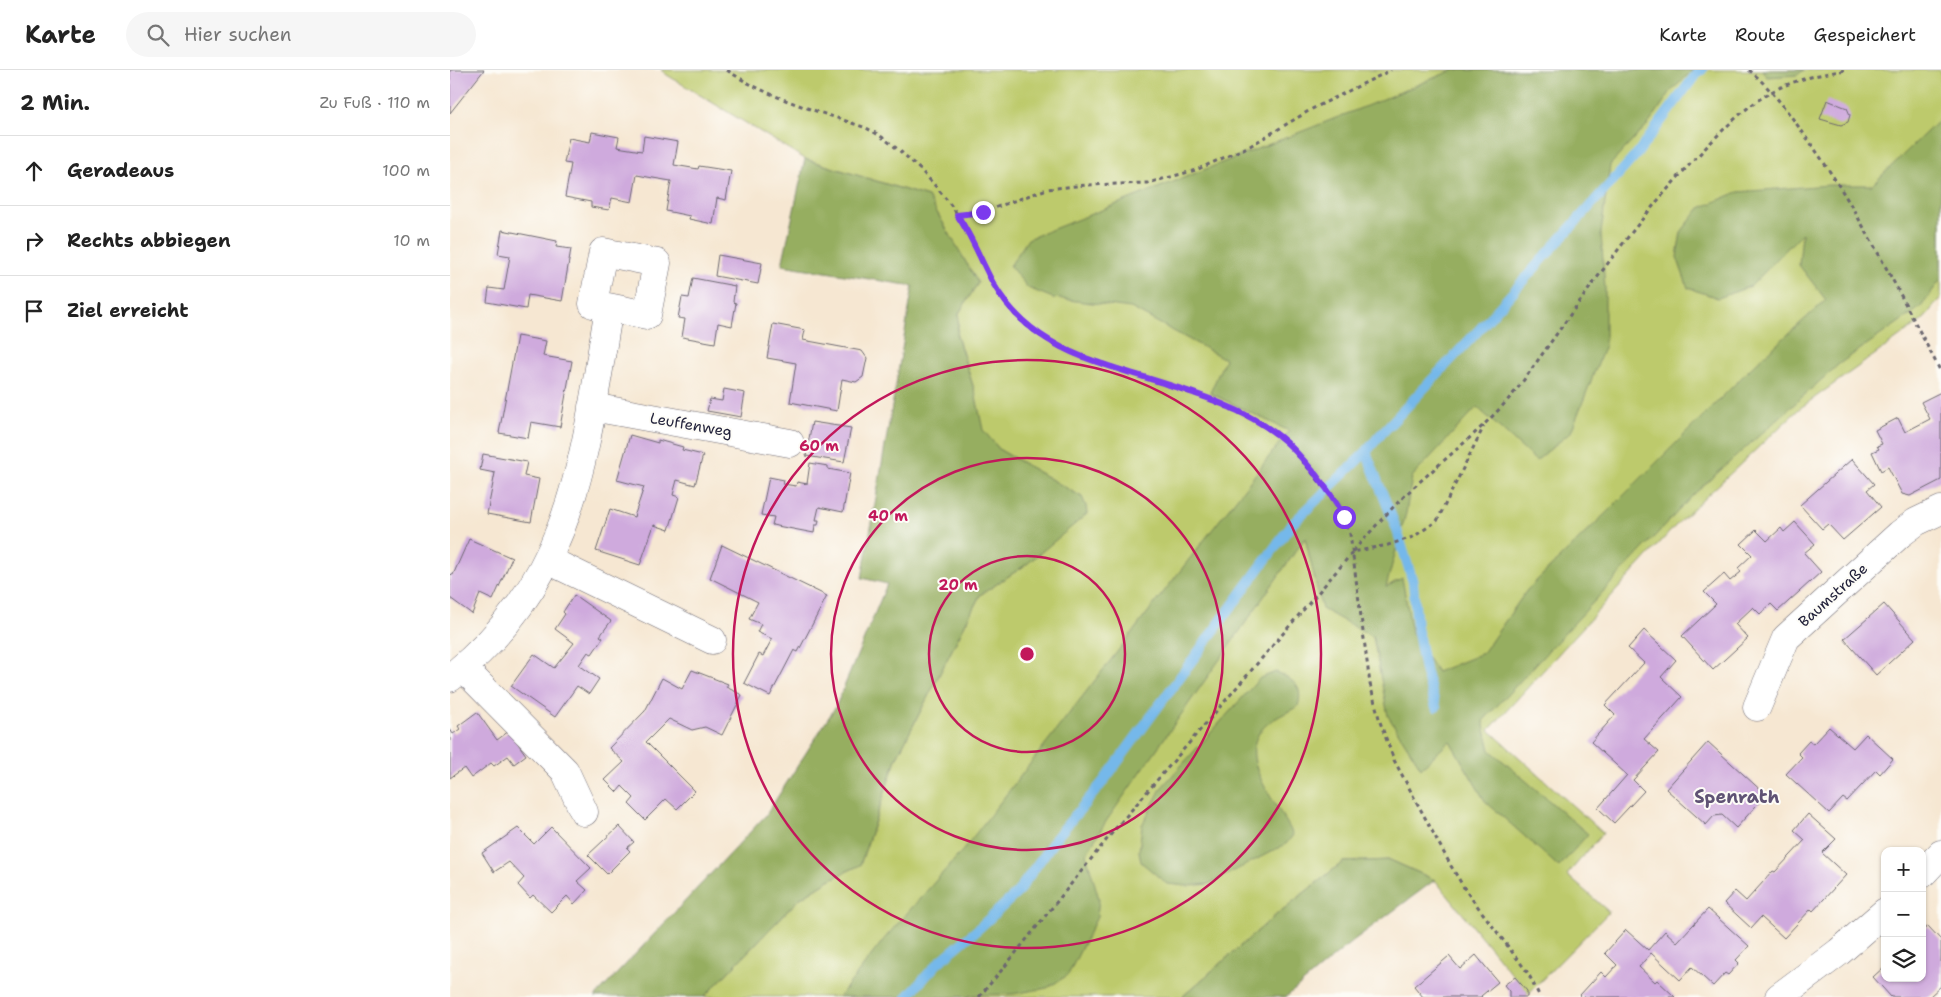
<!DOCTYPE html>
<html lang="de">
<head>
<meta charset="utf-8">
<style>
  body { margin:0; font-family:"Shantell Sans",sans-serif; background:#f6f6f6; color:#222 }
  .controls { position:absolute; right:15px; bottom:15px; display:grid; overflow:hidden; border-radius:10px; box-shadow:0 1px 4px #0004 }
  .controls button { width:45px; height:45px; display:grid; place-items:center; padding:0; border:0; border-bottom:1px solid #e0e0e0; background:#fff; color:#222; font:25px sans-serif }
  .stop { position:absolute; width:15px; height:15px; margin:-11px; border:4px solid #7c3aed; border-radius:50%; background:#fff }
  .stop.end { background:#7c3aed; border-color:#fff; box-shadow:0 1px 5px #0008 }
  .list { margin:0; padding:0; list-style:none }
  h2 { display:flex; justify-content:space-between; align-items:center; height:65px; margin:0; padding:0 20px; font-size:21px }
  h2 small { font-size:16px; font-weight:400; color:#767676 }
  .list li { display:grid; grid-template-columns:32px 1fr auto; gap:15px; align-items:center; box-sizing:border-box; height:70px; padding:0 20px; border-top:1px solid #e0e0e0 }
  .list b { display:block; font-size:19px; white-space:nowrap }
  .list em { font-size:16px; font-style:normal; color:#767676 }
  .icon { flex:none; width:28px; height:28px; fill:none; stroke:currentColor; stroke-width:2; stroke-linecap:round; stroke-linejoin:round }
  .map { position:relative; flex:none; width:1491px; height:927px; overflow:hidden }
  header { display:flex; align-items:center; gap:30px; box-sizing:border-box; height:70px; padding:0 25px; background:#fff; border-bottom:1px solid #e0e0e0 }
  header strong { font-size:24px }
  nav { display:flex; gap:28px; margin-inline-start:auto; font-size:18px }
  .search { width:350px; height:45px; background:#f6f6f6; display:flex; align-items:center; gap:12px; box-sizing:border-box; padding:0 18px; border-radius:28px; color:#767676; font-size:19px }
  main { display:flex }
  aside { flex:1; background:#fff }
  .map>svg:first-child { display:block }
</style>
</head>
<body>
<header>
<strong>Karte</strong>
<div class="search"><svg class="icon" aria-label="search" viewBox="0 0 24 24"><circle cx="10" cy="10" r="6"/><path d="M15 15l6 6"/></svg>Hier suchen</div>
<nav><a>Karte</a><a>Route</a><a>Gespeichert</a></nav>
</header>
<main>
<aside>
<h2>2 Min.<small>Zu Fuß · 110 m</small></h2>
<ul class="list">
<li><svg class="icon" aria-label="ahead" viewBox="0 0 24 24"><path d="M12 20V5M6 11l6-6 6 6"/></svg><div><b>Geradeaus</b></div><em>100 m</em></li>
<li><svg class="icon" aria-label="right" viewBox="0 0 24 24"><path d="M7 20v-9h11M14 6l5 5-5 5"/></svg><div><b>Rechts abbiegen</b></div><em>10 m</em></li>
<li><svg class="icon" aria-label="arrive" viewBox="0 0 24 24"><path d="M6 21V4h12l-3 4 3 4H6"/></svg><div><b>Ziel erreicht</b></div></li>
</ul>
</aside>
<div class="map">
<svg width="1491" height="927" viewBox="0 0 1491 927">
  <rect width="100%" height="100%" fill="#fdfcf7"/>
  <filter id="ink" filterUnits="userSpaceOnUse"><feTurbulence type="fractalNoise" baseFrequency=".02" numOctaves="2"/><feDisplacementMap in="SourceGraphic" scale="10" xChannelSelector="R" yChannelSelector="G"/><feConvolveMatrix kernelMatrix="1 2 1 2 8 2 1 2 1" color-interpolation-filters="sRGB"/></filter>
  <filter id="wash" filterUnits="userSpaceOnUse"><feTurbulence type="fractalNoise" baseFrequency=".0096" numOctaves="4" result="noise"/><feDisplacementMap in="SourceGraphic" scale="20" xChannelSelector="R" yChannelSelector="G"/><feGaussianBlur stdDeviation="1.12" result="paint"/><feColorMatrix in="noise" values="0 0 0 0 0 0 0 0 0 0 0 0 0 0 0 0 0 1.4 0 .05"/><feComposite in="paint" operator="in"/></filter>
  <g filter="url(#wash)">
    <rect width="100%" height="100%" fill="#f6e7d2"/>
    <path fill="#bdca6c" stroke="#707654" d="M 211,0 L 1491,0 L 1491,227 L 1473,250 L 1349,339 L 1228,453 L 1039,660 L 1153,763 L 1117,805 L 1159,842 L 1078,924 L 985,810 L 940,790 L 893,792 L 826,845 L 732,927 L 254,927 L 349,829 L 379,810 L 410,795 L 446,689 L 530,525 L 577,494 L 632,427 L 550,380 L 532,360 L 525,322 L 507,266 L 509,243 L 528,213 L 478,127 L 355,89 L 217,5 Z"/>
    <path fill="#96ae60" stroke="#5c684e" d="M 1003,0 L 1243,0 L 1221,21 L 1200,52 L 1160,95 L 1151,163 L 1155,219 L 1155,275 L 1121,362 L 1086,391 L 1027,337 L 962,407 L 956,443 L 936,517 L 952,508 L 962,563 L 987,602 L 1033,583 L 1077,520 L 1156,443 L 1304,295 L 1376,230 L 1349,195 L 1352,163 L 1301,216 L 1268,228 L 1238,218 L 1227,187 L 1231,162 L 1250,138 L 1288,122 L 1380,115 L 1422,115 L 1491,48 L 1491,209 L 1471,237 L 1389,294 L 1244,424 L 1033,651 L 1040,680 L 1138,764 L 1109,797 L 1035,731 L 1000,671 L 971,698 L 938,646 L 923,567 L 872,539 L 855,468 L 657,750 L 636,784 L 649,829 L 647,847 L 618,905 L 597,918 L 563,924 L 521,925 L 518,927 L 389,927 L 435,868 L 513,780 L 839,361 L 760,323 L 775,289 L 681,238 L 603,228 L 578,218 L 560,196 L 578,169 L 919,35 Z
      M 1312,0 L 1354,0 L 1347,5 L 1317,7 Z
      M 355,89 L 478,127 L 528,213 L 509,243 L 507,266 L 525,322 L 533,360 L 550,380 L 632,427 L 636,436 L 637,444 L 577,494 L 530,525 L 446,689 L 410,795 L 379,810 L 349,829 L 254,927 L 145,927 L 316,745 L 386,636 L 437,514 L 412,508 L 463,216 L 332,195 Z
      M 826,602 C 843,610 854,616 848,636 C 837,643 821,649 813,658 C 784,690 831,736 843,765 L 836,774 L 759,814 L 737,816 L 717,814 L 691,792 L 689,781 L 692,755 L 712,717 L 810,608 Z
      M 940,790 L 985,810 L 904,870 L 836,927 L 732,927 L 826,845 L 893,792 Z"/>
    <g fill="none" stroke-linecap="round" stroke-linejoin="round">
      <path stroke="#75b8ea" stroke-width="10" d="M 916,382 L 947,460 L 963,512 L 967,557 L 975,600 L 986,637
        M 457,927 L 488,893 L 528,859 L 567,823 L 606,768 L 653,712 L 842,454 L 916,382 L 931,364 L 1027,262 L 1186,85 L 1247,3 L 1252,0"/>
    </g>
    <g id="blocks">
      <path fill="#cfaadd" d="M 0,0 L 34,0 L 0,43 Z
        M 1377,30 L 1397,38 L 1400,45 L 1398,52 L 1391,55 L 1370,49 Z
        M 142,62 L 169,67 L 167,77 L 192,81 L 194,66 L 228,72 L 224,95 L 248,99 L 249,96 L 281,101 L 276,130 L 267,128 L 263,154 L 239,149 L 240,146 L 216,141 L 221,111 L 203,108 L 187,105 L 182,132 L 162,128 L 159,140 L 141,137 L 141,132 L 115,127 L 121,94 L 114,93 L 119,68 L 140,72 Z
        M 52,160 L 107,171 L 106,177 L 121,179 L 112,231 L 78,225 L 76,239 L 37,232 L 39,218 L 54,220 L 60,186 L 48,184 Z
        M 268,185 L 312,193 L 308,214 L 265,206 Z
        M 243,208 L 285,216 L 283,232 L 286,233 L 282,256 L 268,253 L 265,273 L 232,267 L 235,249 L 228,248 L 232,227 L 239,228 Z
        M 323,254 L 355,260 L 353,270 L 412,281 L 417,288 L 413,307 L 406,312 L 392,309 L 387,341 L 340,332 L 346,293 L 317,288 Z
        M 67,266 L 96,271 L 93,286 L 122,291 L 110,357 L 81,352 L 78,368 L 49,363 Z
        M 274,319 L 295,323 L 291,347 L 257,341 L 260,329 L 272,331 Z
        M 1491,322 L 1491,410 L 1460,426 L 1452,424 L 1438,397 L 1431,401 L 1422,382 L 1429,379 L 1427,376 L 1432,374 L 1425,360 L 1448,348 L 1455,362 L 1480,349 L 1471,332 Z
        M 362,352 L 401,358 L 394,392 L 356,386 Z
        M 180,365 L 208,373 L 208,370 L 233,377 L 232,380 L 253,385 L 245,415 L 227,410 L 223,425 L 229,427 L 219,460 L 204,455 L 190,495 L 146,481 L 160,439 L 184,447 L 194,417 L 167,410 Z
        M 33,384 L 77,392 L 74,406 L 89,409 L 81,452 L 37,444 L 45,403 L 30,400 Z
        M 1402,389 L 1424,414 L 1417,420 L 1431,437 L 1393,470 L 1378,454 L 1372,459 L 1350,435 Z
        M 360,393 L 378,396 L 378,399 L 400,403 L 393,442 L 369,437 L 366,450 L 369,450 L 368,455 L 365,455 L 364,463 L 322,455 L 324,447 L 311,445 L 319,407 L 334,410 L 333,414 L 346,416 L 347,412 L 357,414 Z
        M 1345,452 L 1365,474 L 1354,483 L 1371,502 L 1328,541 L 1321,534 L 1310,544 L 1303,537 L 1285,554 L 1298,568 L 1263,600 L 1232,566 L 1266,534 L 1254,522 L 1274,504 L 1280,511 L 1291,502 L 1288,498 L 1302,485 L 1291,474 L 1306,460 L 1317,471 L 1331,458 L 1334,462 Z
        M 19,469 L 62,488 L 43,530 L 30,524 L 22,544 L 0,528 L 0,504 L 3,505 Z
        M 272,475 L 377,526 L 348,582 L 344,580 L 320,626 L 294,613 L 309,584 L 313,586 L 322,569 L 307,562 L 311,554 L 299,549 L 308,532 L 260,508 Z
        M 124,525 L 161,551 L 150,566 L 153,568 L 142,584 L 138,582 L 129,595 L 149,609 L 139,624 L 127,616 L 105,647 L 61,616 L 84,584 L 104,598 L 124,573 L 105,559 L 115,544 L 113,542 Z
        M 1434,534 L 1465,569 L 1426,605 L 1394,569 Z
        M 1194,560 L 1226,590 L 1211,607 L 1232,627 L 1194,669 L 1209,682 L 1183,710 L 1194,721 L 1164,753 L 1148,738 L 1177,705 L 1141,672 L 1165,645 L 1155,635 L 1194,593 L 1178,578 Z
        M 242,600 L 278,614 L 276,617 L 292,625 L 272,665 L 255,657 L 242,660 L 219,649 L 196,672 L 245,721 L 227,739 L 216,729 L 195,750 L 179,734 L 184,728 L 172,716 L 167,722 L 155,710 L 174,692 L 159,678 L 195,641 L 212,608 L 232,619 Z
        M 27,642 L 47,670 L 59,661 L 76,685 L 64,694 L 58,686 L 44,696 L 41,693 L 21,708 L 14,698 L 0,708 L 0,659 L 3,664 L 10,659 L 8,656 Z
        M 1379,657 L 1403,678 L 1416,664 L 1443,689 L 1430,704 L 1426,700 L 1397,731 L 1393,728 L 1379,743 L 1336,704 L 1352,687 L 1348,683 L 1359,671 L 1363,674 Z
        M 1258,672 L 1316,725 L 1286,758 L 1272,745 L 1264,746 L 1256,755 L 1216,719 Z
        M 1358,744 L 1386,769 L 1372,783 L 1396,805 L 1363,841 L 1361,839 L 1334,868 L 1311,847 L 1301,858 L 1274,833 L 1285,821 L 1296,831 L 1323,801 L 1325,802 L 1355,770 L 1344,760 Z
        M 169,756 L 184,772 L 177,778 L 180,781 L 157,804 L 138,785 Z
        M 101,757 L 141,798 L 127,811 L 137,820 L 124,834 L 117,826 L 101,842 L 83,825 L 80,828 L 68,815 L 74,808 L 59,792 L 44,802 L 32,783 L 68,758 L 84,774 Z
        M 1258,839 L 1299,876 L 1286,890 L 1289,893 L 1278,905 L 1275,903 L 1263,916 L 1242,897 L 1230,910 L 1201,883 L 1189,897 L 1205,912 L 1207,910 L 1225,927 L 1132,927 L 1130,925 L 1151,902 L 1156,907 L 1167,895 L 1155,883 L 1176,860 L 1198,880 L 1215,861 L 1227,872 Z
        M 1478,856 L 1491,870 L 1491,916 L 1479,927 L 1441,927 L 1423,907 L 1435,896 L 1435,908 L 1472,908 L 1472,861 Z
        M 1026,885 L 1048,912 L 1031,926 L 1032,927 L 973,927 L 964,916 L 999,886 L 1010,899 Z
        M 1065,907 L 1077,921 L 1077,927 L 1059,927 L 1059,921 L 1054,915 Z"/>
    </g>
  </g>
  <g filter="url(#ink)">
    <use href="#blocks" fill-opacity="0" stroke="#6c6770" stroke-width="1"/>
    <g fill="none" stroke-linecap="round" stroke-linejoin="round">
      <defs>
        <path id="minor" d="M 153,182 L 207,193 L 197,245 L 143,234 Z
          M 142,337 L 340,373
          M 98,490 L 262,570
          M 13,598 L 115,701 L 134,742
          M 0,608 C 126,507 134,385 159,238
          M 1307,637 L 1336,568 L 1450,464 L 1466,452 L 1491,440
          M 1472,804 L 1491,784
          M 1329,927 L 1389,882 L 1435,842"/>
      </defs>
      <use href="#minor" stroke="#6c6770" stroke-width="29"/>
      <path stroke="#6c6770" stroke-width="3" stroke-dasharray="4 4" stroke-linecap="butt" d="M 277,0 C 319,29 369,41 416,58 C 450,74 497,124 515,157 C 530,185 541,217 563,242 C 582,263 607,277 633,287 L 756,328 L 804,349 L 837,372 L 884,429 L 891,441 L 900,464 L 920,614 L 930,652 L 944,690 L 1001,796 L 1016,821 L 1078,903 L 1090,927
        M 1299,0 C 1321,18 1337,41 1354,64 C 1408,138 1448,221 1491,302
        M 507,145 L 533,142 L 597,119 L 636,115 L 698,113 L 746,100 L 800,76 L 862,39 L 941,0
        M 903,481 C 923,459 942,437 964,417 C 1001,383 1040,354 1071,314 C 1126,237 1178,160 1243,91 C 1267,66 1292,38 1323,21 C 1346,9 1371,4 1396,0
        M 529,927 L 556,895 L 666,758 L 903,482 L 938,475 L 963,467 L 987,451 L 1034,356"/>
      <use href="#minor" stroke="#fff" stroke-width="28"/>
    </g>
  </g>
  <g fill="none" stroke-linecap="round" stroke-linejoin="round" filter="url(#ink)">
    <path stroke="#7c3aed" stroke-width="6" d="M 533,142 L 507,145 C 522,166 531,191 543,213 C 563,249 595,272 633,287 C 695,311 787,327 836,372 C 847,382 857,394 867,406 C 877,419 887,432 894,447"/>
  </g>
  <g fill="none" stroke="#c2185b" stroke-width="2.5">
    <circle cx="577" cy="584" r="98"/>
    <circle cx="577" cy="584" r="196"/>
    <circle cx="577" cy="584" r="294"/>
  </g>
  <g text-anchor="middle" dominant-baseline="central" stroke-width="4" stroke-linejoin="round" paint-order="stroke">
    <g font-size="15" fill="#22223b" stroke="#fdfcf7">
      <text transform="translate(241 355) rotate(10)">Leuffenweg</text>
      <text transform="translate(1383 525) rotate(-42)">Baumstraße</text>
    </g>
    <g font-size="18" font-weight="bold" fill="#5f5274" stroke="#fdfcf7">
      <text x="1287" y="727">Spenrath</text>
    </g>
  </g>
  <circle cx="577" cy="584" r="8" fill="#c2185b" stroke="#fdfcf7" stroke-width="2.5"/>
  <g font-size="15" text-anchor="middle" font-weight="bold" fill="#c2185b" stroke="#fdfcf7" stroke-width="4" stroke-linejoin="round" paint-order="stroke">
    <text x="369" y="381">60 m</text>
    <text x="438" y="451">40 m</text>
    <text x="508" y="520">20 m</text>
  </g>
</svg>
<div class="controls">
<button>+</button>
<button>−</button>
<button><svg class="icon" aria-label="layers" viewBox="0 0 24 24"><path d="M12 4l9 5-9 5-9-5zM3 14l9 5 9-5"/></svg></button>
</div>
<div class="stop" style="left:894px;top:447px"></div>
<div class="stop end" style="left:533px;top:142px"></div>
</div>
</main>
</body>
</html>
